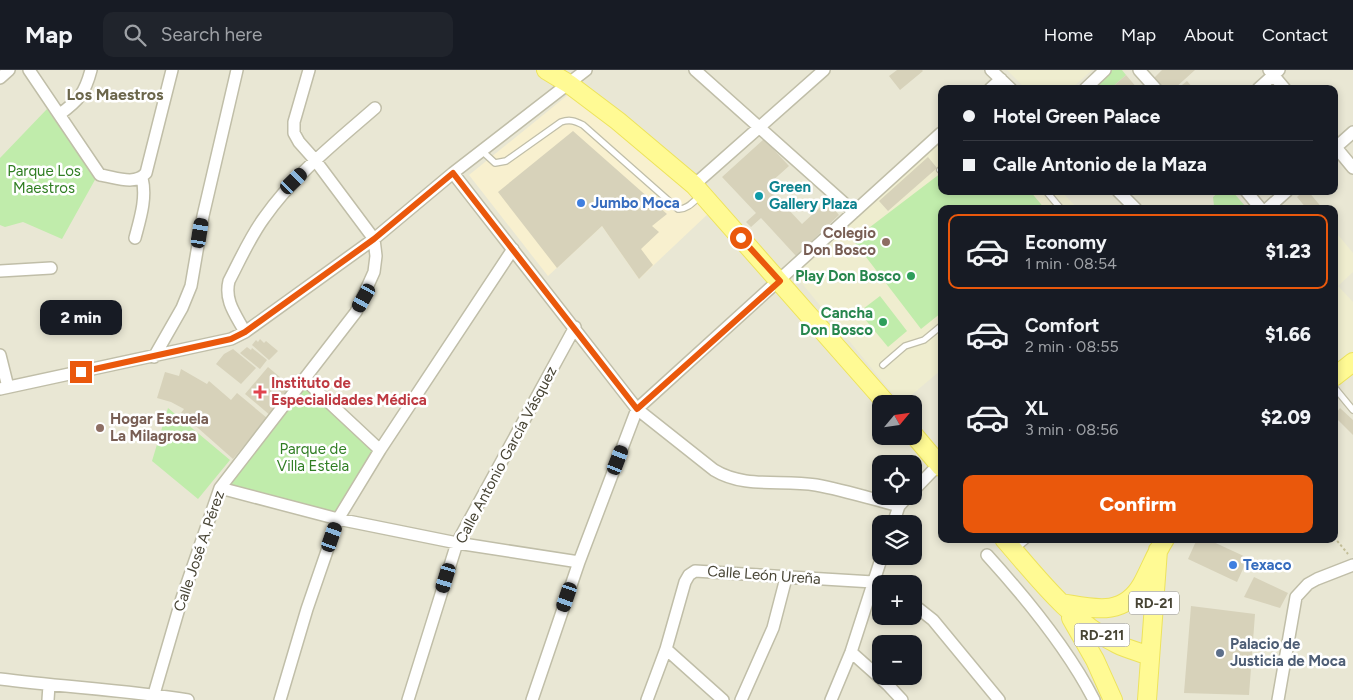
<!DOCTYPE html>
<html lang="en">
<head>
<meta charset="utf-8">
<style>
  body { margin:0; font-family:Figtree,sans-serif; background:#20242c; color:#f1f3f6; height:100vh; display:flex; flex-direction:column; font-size:19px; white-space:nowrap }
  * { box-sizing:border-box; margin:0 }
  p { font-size:16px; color:#9ea1a6 }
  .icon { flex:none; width:28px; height:28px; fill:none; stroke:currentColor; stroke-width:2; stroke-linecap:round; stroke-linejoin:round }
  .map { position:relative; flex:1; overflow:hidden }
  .side { position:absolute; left:938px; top:135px; width:400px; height:338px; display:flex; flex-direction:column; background:#171b24; border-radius:10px; box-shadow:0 2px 8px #0003 }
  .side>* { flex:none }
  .top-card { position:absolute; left:938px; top:15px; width:400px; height:110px; border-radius:10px; box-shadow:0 2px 8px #0003; display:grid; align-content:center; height:110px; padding:0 25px; background:#171b24 }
  .needle { width:32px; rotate:61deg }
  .tools { position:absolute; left:872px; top:325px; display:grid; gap:10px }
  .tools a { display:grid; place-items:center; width:50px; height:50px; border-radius:10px; background:#171b24; box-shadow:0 2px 8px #0003; font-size:25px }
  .end { position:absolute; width:22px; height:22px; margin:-11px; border:6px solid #ea580c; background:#fff; box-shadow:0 0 0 2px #fff }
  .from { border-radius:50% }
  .bubble { position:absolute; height:35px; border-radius:10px; background:#171b24; box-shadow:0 2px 8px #0003; font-size:16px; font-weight:800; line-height:35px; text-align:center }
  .car { position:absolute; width:15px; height:30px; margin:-15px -8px; border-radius:6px; box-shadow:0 0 4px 1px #0007; background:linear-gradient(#222 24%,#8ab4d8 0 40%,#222 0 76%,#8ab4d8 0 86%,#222 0) }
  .top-card b { display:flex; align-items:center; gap:18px; height:48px; font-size:19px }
  .top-card b+b { border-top:1px solid #363941 }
  .top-card i { width:12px; height:12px; background:#f1f3f6 }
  ul { padding:9px 0 0; list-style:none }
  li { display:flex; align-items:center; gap:15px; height:75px; margin:0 10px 8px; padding:0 15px; border:2px solid transparent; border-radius:10px }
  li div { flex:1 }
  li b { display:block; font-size:19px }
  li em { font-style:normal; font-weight:800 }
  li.current { border-color:#ea580c }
  li>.icon { width:45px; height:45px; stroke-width:1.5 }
  .button { display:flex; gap:10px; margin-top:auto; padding:10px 25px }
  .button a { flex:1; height:58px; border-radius:10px; background:#ea580c; color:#fff; font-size:20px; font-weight:800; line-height:58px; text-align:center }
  header { display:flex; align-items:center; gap:30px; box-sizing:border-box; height:70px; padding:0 25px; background:#171b24; border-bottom:1px solid #363941 }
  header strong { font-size:24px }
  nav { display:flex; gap:28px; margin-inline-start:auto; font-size:18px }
  .search { width:350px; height:45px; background:#20242c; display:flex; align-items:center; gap:12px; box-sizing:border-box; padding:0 18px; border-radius:10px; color:#9ea1a6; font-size:19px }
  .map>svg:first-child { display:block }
  .residential { fill:#e9e7d4; fill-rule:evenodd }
  .commercial { fill:#f8f0cf }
  .education { fill:#efedcf }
  .green { fill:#c0ecab }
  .building { fill:#d7d2ba }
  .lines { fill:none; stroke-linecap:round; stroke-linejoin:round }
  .service-casing { stroke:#c0bea8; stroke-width:8 }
  .minor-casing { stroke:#c0bea8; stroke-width:14 }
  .primary-casing { stroke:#ede35c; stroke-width:20 }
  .path { stroke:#c3be98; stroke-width:2; stroke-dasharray:2.5 2.5; stroke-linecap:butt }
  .service { stroke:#fff; stroke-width:5.5 }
  .minor { stroke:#fff; stroke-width:11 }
  .primary { stroke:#fffa94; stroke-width:18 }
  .route { stroke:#ea580c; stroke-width:6 }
  .culture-dot { fill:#0f9aa8; stroke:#fff; stroke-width:2 }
  .shop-dot { fill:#3f7fe0; stroke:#fff; stroke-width:2 }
  .education-dot { fill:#8d6e63; stroke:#fff; stroke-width:2 }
  .leisure-dot { fill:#2e9e5b; stroke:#fff; stroke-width:2 }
  .health-dot { fill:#e0444e; stroke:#fff; stroke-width:2 }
  .service-dot { fill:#5c6f8a; stroke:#fff; stroke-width:2 }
  .labels { text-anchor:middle; stroke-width:5; stroke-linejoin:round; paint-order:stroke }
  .shield { fill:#fff; stroke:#7f7d72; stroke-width:1 }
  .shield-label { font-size:14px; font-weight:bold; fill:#484535 }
  .park-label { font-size:15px; fill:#307e23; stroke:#fff }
  .culture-label { font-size:15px; font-weight:bold; fill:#0d838f; stroke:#fff; text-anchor:start }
  .shop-label { font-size:15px; font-weight:bold; fill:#366cbe; stroke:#fff; text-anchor:start }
  .education-label { font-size:15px; font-weight:bold; fill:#785e54; stroke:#fff; text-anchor:end }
  .leisure-label { font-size:15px; font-weight:bold; fill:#27864d; stroke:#fff; text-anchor:end }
  .health-label { font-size:15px; font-weight:bold; fill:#be3a42; stroke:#fff; text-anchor:start }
  .street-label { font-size:15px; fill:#484535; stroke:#fff }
  .service-label { font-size:15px; font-weight:bold; fill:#4e5e75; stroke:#fff; text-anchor:start }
  .neighbourhood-label { font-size:16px; font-weight:bold; fill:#6b664b; stroke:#fff }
</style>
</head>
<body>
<header>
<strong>Map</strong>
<div class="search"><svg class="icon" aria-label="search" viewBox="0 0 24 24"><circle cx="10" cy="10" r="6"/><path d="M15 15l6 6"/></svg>Search here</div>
<nav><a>Home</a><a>Map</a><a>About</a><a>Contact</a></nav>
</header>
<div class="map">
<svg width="1353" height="630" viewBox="0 0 1353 630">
  <rect width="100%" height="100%" fill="#f4f3e6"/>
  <path class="residential" d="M0 0H1353V630H0ZM941 19H1334V121H941ZM941 139H1334V469H941ZM881 334H914V366H881ZM881 394H914V426H881ZM881 454H914V486H881ZM881 514H914V546H881ZM881 574H914V606H881Z"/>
  <path class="commercial" d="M569 24 642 78 710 142 639 209 602 156 548 206 469 105Z"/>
  <path class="education" d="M1007 0H1092L1071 19H1026Z
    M941 70V121H1061L1078 139H941V300L901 334 795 205Z
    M1334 160 1353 183V202L1338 216 1353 232V287L1334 304Z"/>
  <path class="green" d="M1112 0H1122L1126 5 1110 19H1091Z
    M47 39 96 108 62 169 23 152 5 157 0 155V88Z
    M941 103V121H1030L1045 139H941V243L921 259 853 170Z
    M1220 121H1232L1246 137 1214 136 1213 127Z
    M880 226 907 261 888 277 859 242Z
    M304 314 380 380 337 446 228 415Z
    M168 338 230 390 198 429 152 391Z"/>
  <path class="building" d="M897 0H922L923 1 900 20 889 6Z
    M1162 0H1195L1174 19H1163L1154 8Z
    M1126 5 1138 19H1110Z
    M1187 11 1194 19H1177Z
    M573 61 667 144 652 156 659 162 641 179 653 195 639 209 602 156 557 198 498 122Z
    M764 69 789 96 770 113 775 119 772 122 802 154 827 131 839 145 796 186 761 148 751 157 746 152 756 143 722 107Z
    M928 87 937 98 888 141 879 131Z
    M1303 121H1308L1323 139H1307L1297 127Z
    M260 269 264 273 266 271 278 281 269 290 252 275 256 270 258 272Z
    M247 277 251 280 252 278 267 290 260 299 240 283Z
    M233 279 256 298 241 314 216 294 224 284Z
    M268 297 294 319 271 346 245 324Z
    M181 299 207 314 209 311 231 330 237 323 267 348 233 389 181 343 184 339 171 332 157 328 165 302 179 306Z
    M1340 338 1353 350V365L1334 346Z
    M1197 469H1207L1248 488 1237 512 1188 489Z
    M1254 507 1288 523 1280 538 1244 527Z
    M1191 536 1255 544 1249 625 1184 623Z"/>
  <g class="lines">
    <g class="service-casing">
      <path id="service" d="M482 81 495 93 506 91 561 52C570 49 575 51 583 55L678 139C687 140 694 131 701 125
        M940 100 941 99
        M1046 121 1061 139
        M883 295 905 276 924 270 941 256
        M1334 317 1353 340
        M1016 479 1028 469"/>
    </g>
    <g class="minor-casing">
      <path id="minor" d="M29 0 100 105C115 107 135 116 146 103L172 0
        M695 0 854 142
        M991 0 1011 19
        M1139 0 1156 19
        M1269 0 1285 19
        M0 8 9 0
        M990 19 1001 9
        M1085 19 1105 0
        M1258 19 1279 0
        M60 44C79 30 85 23 91 0
        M1334 75 1353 98
        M1334 79 1353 62
        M453 103 637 339 714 400C745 419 782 409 816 415 844 420 872 429 899 436
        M694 115 824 0
        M1118 121 1136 139
        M1246 121 1261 139
        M1267 139 1287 121
        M135 168C140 149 147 128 142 108
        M0 201 51 198
        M245 262C236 245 224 231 229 211 240 190 250 167 264 148 294 105 336 72 375 38
        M0 285 8 317
        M154 287 182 238 191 216 203 146 237 0
        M304 309 380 380
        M0 319 231 269 245 262 374 169 453 103 586 0
        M220 418 338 449 457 473 579 492
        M914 420 941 392
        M893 454 899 436 908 426
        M987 485C1026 528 1068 579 1094 630
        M914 535 933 550 999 630
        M666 579 723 630
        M851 582 888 615 902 630
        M0 609C62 617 126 620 188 630
        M48 630 49 615
        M154 630V624L182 528 220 418 356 242 374 202 376 186 374 169 315 90 299 72 294 63V52L309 0
        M280 630 307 539 338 449 380 380 513 179
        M408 630 457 473 575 257
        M532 630 579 492 637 339 941 63
        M647 630 666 579 685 512 689 505 695 501 873 512 881 515
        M741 630 773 558 786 508
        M831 630 851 582 882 486
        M1278 630 1296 527 1308 514 1317 509 1353 495"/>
    </g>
    <g class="primary-casing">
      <path id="primary" d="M546 0 569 14 618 51 694 115 887 334
        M1334 307 1353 292
        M914 365 941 397
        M1004 469C1038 508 1070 551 1117 574 1127 579 1139 582 1150 586
        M1061 533C1092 538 1123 548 1142 514 1150 499 1156 483 1165 469
        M1071 548 1095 590 1113 630
        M1147 630 1158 480"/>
    </g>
    <path class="path" d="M1334 467 1348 484"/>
    <use href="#service" class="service"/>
    <use href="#minor" class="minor"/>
    <use href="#primary" class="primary"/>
  </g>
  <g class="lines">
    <path class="route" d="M81 302 231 269 245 262 374 169 453 103 637 339 780 211 741 168"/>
  </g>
  <circle class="culture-dot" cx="759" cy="126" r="5"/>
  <g class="shop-dot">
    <circle cx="581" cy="133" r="5"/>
    <circle cx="1233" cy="495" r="5"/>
  </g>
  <g class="education-dot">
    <circle cx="886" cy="172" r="5"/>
    <circle cx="100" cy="358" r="5"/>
  </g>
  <g class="leisure-dot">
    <circle cx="911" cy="206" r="5"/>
    <circle cx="883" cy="252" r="5"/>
  </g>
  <path class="health-dot" d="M257.5 314.5h5v5h5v5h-5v5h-5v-5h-5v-5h5z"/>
  <circle class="service-dot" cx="1220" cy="583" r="5"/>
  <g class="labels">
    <g class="shield">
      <rect x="1129" y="521.5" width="50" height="23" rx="4"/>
      <rect x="1074.5" y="553.5" width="55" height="23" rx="4"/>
    </g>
    <g class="shield-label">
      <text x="1154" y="538">RD-21</text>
      <text x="1102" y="570">RD-211</text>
    </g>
    <g class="park-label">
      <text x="44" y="106">Parque Los<tspan x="44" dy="17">Maestros</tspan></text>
      <text x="313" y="384">Parque de<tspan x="313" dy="17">Villa Estela</tspan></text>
    </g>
    <g class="culture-label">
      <text x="769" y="122">Green<tspan x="769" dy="17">Gallery Plaza</tspan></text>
    </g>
    <g class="shop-label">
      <text x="591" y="138">Jumbo Moca</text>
      <text x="1243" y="500">Texaco</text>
    </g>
    <g class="education-label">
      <text x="876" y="168">Colegio<tspan x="876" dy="17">Don Bosco</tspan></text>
      <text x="110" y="354" text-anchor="start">Hogar Escuela<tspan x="110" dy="17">La Milagrosa</tspan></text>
    </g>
    <g class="leisure-label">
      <text x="901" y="211">Play Don Bosco</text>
      <text x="873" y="248">Cancha<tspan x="873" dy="17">Don Bosco</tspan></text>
    </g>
    <g class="health-label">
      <text x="271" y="318">Instituto de<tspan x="271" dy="17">Especialidades Médica</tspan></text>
    </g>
    <g class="street-label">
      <text transform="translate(506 385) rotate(-62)" y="5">Calle Antonio García Vásquez</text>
      <text transform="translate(199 481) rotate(-71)" y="5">Calle José A. Pérez</text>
      <text transform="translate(764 505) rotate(4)" y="5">Calle León Ureña</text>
    </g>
    <g class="service-label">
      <text x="1230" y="579">Palacio de<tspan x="1230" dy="17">Justicia de Moca</tspan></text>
    </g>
    <g class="neighbourhood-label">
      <text x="115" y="30">Los Maestros</text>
    </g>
  </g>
</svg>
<div class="tools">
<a><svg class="needle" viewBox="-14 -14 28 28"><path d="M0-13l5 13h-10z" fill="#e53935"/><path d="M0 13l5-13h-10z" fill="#9ea1a6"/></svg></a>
<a><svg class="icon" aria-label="locate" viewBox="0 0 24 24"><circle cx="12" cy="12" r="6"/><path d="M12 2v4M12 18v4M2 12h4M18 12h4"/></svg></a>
<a><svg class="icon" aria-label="layers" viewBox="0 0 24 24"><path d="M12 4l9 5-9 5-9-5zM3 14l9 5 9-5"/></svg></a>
<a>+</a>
<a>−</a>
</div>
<i class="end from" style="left:741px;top:168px"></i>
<i class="end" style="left:81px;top:302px"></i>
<div class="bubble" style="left:40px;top:230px;width:82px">2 min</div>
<i class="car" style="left:294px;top:111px;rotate:46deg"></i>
<i class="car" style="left:200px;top:163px;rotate:9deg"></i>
<i class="car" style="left:364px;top:228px;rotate:209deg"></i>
<i class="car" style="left:618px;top:390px;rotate:21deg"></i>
<i class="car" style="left:332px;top:467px;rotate:19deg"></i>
<i class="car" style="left:446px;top:508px;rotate:197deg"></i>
<i class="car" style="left:567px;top:527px;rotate:199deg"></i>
<div class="top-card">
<b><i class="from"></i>Hotel Green Palace</b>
<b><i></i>Calle Antonio de la Maza</b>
</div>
<section class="side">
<ul>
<li class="current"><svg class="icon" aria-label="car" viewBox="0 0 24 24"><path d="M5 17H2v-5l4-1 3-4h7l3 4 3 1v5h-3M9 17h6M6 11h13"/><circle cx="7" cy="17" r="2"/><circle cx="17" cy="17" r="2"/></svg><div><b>Economy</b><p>1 min · 08:54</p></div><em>$1.23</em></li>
<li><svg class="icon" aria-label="car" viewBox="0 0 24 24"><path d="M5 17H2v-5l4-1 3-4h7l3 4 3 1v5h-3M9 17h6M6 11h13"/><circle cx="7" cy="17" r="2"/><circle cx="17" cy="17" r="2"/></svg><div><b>Comfort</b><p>2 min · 08:55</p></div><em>$1.66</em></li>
<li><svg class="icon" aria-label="car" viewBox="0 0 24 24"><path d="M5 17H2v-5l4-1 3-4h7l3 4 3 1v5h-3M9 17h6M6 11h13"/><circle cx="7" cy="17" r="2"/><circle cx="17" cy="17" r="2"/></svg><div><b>XL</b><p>3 min · 08:56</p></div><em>$2.09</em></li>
</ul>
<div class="button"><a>Confirm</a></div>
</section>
</div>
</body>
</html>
